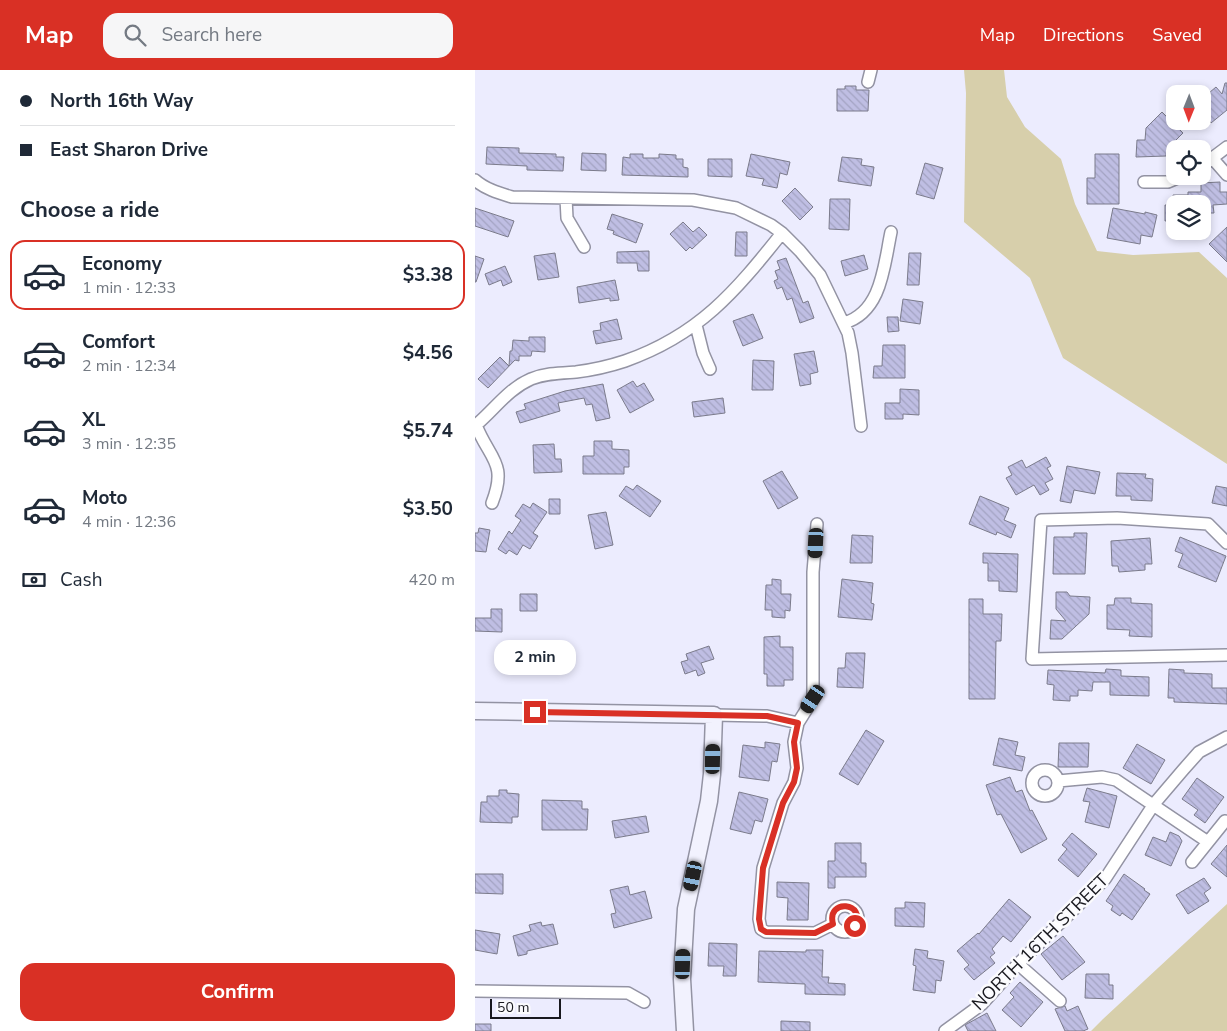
<!DOCTYPE html>
<html lang="en">
<head>
<meta charset="utf-8">
<style>
  body { margin:0; font-family:"Nunito Sans",sans-serif; background:#f6f6f7; color:#1f2937; height:100vh; display:flex; flex-direction:column; font-size:19px; white-space:nowrap }
  * { box-sizing:border-box; margin:0 }
  p { font-size:16px; color:#747a83 }
  .icon { flex:none; width:28px; height:28px; fill:none; stroke:currentColor; stroke-width:2; stroke-linecap:round; stroke-linejoin:round }
  .map { position:relative; flex:1; overflow:hidden }
  .panel { display:flex; flex-direction:column; background:#fff; width:475px }
  .panel>* { flex:none }
  .banner { display:grid; align-content:center; height:110px; padding:0 20px; background:#fff }
  .needle { width:32px; rotate:181deg }
  .controls { position:absolute; left:691px; top:15px; display:grid; gap:10px }
  .controls a { display:grid; place-items:center; width:45px; height:45px; border-radius:10px; background:#fff; box-shadow:0 2px 8px #0003; font-size:25px }
  .scale { position:absolute; left:15px; bottom:12px; width:71px; box-sizing:border-box; padding-left:5px; border:2px solid #18181e; border-top:0; font-size:14px; line-height:18px; white-space:nowrap; color:#18181e; -webkit-text-stroke:4px #fbfbfe; paint-order:stroke }
  .end { position:absolute; width:22px; height:22px; margin:-11px; border:6px solid #d93025; background:#fff; box-shadow:0 0 0 2px #fff }
  .from { border-radius:50% }
  .bubble { position:absolute; height:35px; border-radius:15px; background:#fff; box-shadow:0 2px 8px #0003; font-size:16px; font-weight:700; line-height:35px; text-align:center }
  .car { position:absolute; width:15px; height:30px; margin:-15px -8px; border-radius:6px; box-shadow:0 0 4px 1px #0007; background:linear-gradient(#222 24%,#8ab4d8 0 40%,#222 0 76%,#8ab4d8 0 86%,#222 0) }
  .banner b { display:flex; align-items:center; gap:18px; height:48px; font-size:19px }
  .banner b+b { border-top:1px solid #e0e1e3 }
  .banner i { width:12px; height:12px; background:#1f2937 }
  ul { padding:0; list-style:none }
  li { display:flex; align-items:center; gap:15px; height:70px; margin:0 10px 8px; padding:0 10px; border:2px solid transparent; border-radius:15px }
  li div { flex:1 }
  li b { display:block; font-size:19px }
  li em { font-style:normal; font-weight:700 }
  li.active { border-color:#d93025 }
  li>.icon { width:45px; height:45px; stroke-width:1.5 }
  h2 { padding:0 20px; font-size:22px; line-height:60px }
  .pay { display:flex; align-items:center; gap:12px; height:55px; padding:0 20px; font-size:19px }
  .pay p { margin-inline-start:auto }
  .primary-button { display:flex; gap:10px; margin-top:auto; padding:10px 20px }
  .primary-button a { flex:1; height:58px; border-radius:15px; background:#d93025; color:#fff; font-size:20px; font-weight:700; line-height:58px; text-align:center }
  header { display:flex; align-items:center; gap:30px; box-sizing:border-box; height:70px; padding:0 25px; background:#d93025; color:#fff }
  header strong { font-size:24px }
  nav { display:flex; gap:28px; margin-inline-start:auto; font-size:18px }
  .search { width:350px; height:45px; background:#f6f6f7; display:flex; align-items:center; gap:12px; box-sizing:border-box; padding:0 18px; border-radius:15px; color:#747a83; font-size:19px }
  main { display:flex; flex:1; min-height:0 }
  .map>svg:first-child { display:block }
  .green { fill:#d7cfab }
  .building { fill:url(#building-back-hatch); stroke:#7b7b8b }
  .lines { fill:none; stroke-linecap:round; stroke-linejoin:round }
  .street-casing { stroke:#9393a3; stroke-width:14 }
  .secondary-casing { stroke:#9393a3; stroke-width:19 }
  .street { stroke:#fff; stroke-width:11 }
  .secondary { stroke:#f2f2fe; stroke-width:16 }
  .route { stroke:#d93025; stroke-width:6 }
  .labels { text-anchor:middle; stroke-width:5; stroke-linejoin:round; paint-order:stroke }
  .street-label { font-size:18px; fill:#18181e; stroke:#fbfbfe }
</style>
</head>
<body>
<header>
<strong>Map</strong>
<div class="search"><svg class="icon" aria-label="search" viewBox="0 0 24 24"><circle cx="10" cy="10" r="6"/><path d="M15 15l6 6"/></svg>Search here</div>
<nav><a>Map</a><a>Directions</a><a>Saved</a></nav>
</header>
<main>
<section class="panel">
<div class="banner">
<b><i class="from"></i>North 16th Way</b>
<b><i></i>East Sharon Drive</b>
</div>
<h2>Choose a ride</h2>
<ul>
<li class="active"><svg class="icon" aria-label="car" viewBox="0 0 24 24"><path d="M5 17H2v-5l4-1 3-4h7l3 4 3 1v5h-3M9 17h6M6 11h13"/><circle cx="7" cy="17" r="2"/><circle cx="17" cy="17" r="2"/></svg><div><b>Economy</b><p>1 min · 12:33</p></div><em>$3.38</em></li>
<li><svg class="icon" aria-label="car" viewBox="0 0 24 24"><path d="M5 17H2v-5l4-1 3-4h7l3 4 3 1v5h-3M9 17h6M6 11h13"/><circle cx="7" cy="17" r="2"/><circle cx="17" cy="17" r="2"/></svg><div><b>Comfort</b><p>2 min · 12:34</p></div><em>$4.56</em></li>
<li><svg class="icon" aria-label="car" viewBox="0 0 24 24"><path d="M5 17H2v-5l4-1 3-4h7l3 4 3 1v5h-3M9 17h6M6 11h13"/><circle cx="7" cy="17" r="2"/><circle cx="17" cy="17" r="2"/></svg><div><b>XL</b><p>3 min · 12:35</p></div><em>$5.74</em></li>
<li><svg class="icon" aria-label="car" viewBox="0 0 24 24"><path d="M5 17H2v-5l4-1 3-4h7l3 4 3 1v5h-3M9 17h6M6 11h13"/><circle cx="7" cy="17" r="2"/><circle cx="17" cy="17" r="2"/></svg><div><b>Moto</b><p>4 min · 12:36</p></div><em>$3.50</em></li>
</ul>
<div class="pay"><svg class="icon" aria-label="cash" viewBox="0 0 24 24"><path d="M3 7h18v10H3z"/><circle cx="12" cy="12" r="2"/></svg>Cash<p>420 m</p></div>
<div class="primary-button"><a>Confirm</a></div>
</section>
<div class="map">
<svg width="752" height="961" viewBox="0 0 752 961">
  <defs>
    <pattern id="building-back-hatch" width="6" height="6" patternUnits="userSpaceOnUse" patternTransform="scale(1.25)"><rect width="6" height="6" fill="#bfbee3"/><path d="M-1 5l2 2M0 0l6 6M5-1l2 2" fill="none" stroke="#a3a3c2"/></pattern>
  </defs>
  <rect width="100%" height="100%" fill="#ececfe"/>
  <path class="green" d="M489 0H529L532 27 550 57 586 89 600 134 622 181 658 185 724 182 752 208V394L588 288 555 208 489 152 491 23Z
    M752 834V961H616L628 949Z"/>
  <path class="building" d="M750 13H752V40L736 53 733 49 728 53V28L741 17 747 24Z
    M370 16H381V20H394L393 41H362V19H370Z
    M687 42 708 63 692 79 691 86 661 87 662 70H670L671 58Z
    M12 77 44 78V83L81 84V87H89L88 101 52 100V96L11 94Z
    M107 83 131 84V101L106 100Z
    M155 84H168V88H184V84L201 85V89H208V97L213 98V107L147 105 148 87 155 88Z
    M276 84 315 92 312 105 305 103 302 118 287 115 289 109 271 106Z
    M620 84H644V134H612V108H620Z
    M367 87 387 89 386 95 399 97 396 116 363 111Z
    M233 89H257V107L233 106Z
    M450 93 468 98 459 129 441 124Z
    M745 112V122H752V134L738 135 739 143H728V134H698V125H713V122H726V113Z
    M320 118 338 137 325 150 307 131Z
    M355 129H375L374 160 354 159Z
    M690 135H700V150L690 151Z
    M0 138 39 151 33 167 0 156Z
    M638 138 670 144V142L682 145 677 167 666 165 665 174 632 168Z
    M137 144 168 154 161 173 138 164 139 161 132 159Z
    M208 152 218 162 224 157 232 165 217 179 215 177 211 181 195 164Z
    M752 157V192L734 174Z
    M261 162H272V186H260Z
    M174 181V201H163L162 193H142V182Z
    M80 183 84 207 63 210 59 186Z
    M434 183H446L444 215H432Z
    M389 185 393 199 370 206 366 191Z
    M0 186 9 189 1 212H0Z
    M311 188 328 233 333 231 339 248 325 253 317 228 312 230 307 217 302 219 299 211 303 209 300 201 305 199 302 191Z
    M30 196 37 212 28 216 26 210 14 215 10 204Z
    M140 210 144 230 135 231V228L104 233 102 217Z
    M428 229 448 232 445 254 425 251Z
    M278 244 288 268 268 276 258 251Z
    M412 247H423L424 261 413 262Z
    M142 249 147 269 121 274 118 261 126 260 125 253Z
    M54 267H70V282L57 281 56 286H44V291L40 290 13 318 3 309 25 287 34 296 35 281H37L38 270 54 271Z
    M408 275H430V308H398L399 296H407Z
    M339 281 343 302 335 304 336 314 325 316 319 284Z
    M278 290 299 291 298 320H277Z
    M158 311 162 317 169 313 179 330 155 343 142 320Z
    M128 314 135 348 121 351 117 334 111 335 109 328 83 333 85 341 45 353 41 342 51 339 49 334 90 321Z
    M425 319 444 320V345L428 344V349H410V333H425Z
    M248 328 250 343 219 347 217 332Z
    M119 371H137V379L154 380V397H149V404H108V386H119Z
    M79 374 80 389H86L87 402 59 403 58 375Z
    M571 387 576 396 572 398 578 409 570 413 574 420 565 425 559 415 541 425 531 408 537 405 533 397 547 390 551 398Z
    M592 396 625 402 620 424 599 420 596 433 585 431Z
    M307 401 323 428 303 439 288 411Z
    M642 403 671 404 670 408 678 409 677 431 656 430V426H641Z
    M162 415 186 431 175 447 144 426 151 416 158 420Z
    M741 416 752 418V436L737 433Z
    M505 426 534 438 529 450 541 455 536 468 522 462 521 465 494 454Z
    M74 429H85V444H74Z
    M58 433 72 442 58 463 63 466 55 479 48 475 42 485 34 480 31 484 23 479 34 461 37 464 46 450 40 446 48 434 55 438Z
    M131 442 138 475 120 479 113 445Z
    M4 458 15 460 11 482 0 481V463H3Z
    M599 463H612L610 504H578L579 467H599Z
    M377 465 398 466 397 493H375Z
    M705 467 751 486 741 512 703 497 708 484 700 481Z
    M675 468 677 494H670V500L644 502 643 496H637L636 471Z
    M508 483 543 484 542 522 524 521V511H513V493H508Z
    M297 509 306 510V524H316L315 541 310 540V548L297 547V540H290L291 515H297Z
    M367 509 398 513 396 533 399 534 397 550 363 547Z
    M581 522H592L595 526 615 527 614 544 587 569H575L576 550 591 551 581 539Z
    M45 524H62V541H45Z
    M640 528H656V533L677 534V567L654 566 655 560 632 559V535H639Z
    M494 529H508V544H527L526 571H521L520 629H494Z
    M16 539H27V562L0 561V548H16Z
    M305 566V577H318V610H309V616H292V604H289V567Z
    M45 572H78V587H45Z
    M234 576 239 589 226 593 230 603 223 606 221 600 210 604 206 592 213 590 211 584Z
    M371 583H390L388 618 362 617 363 598H370Z
    M631 599 646 600V606L674 607V626L635 625V612H618L617 621 603 620V626H595V631L578 630 579 615 572 614 573 600 630 603Z
    M694 599 709 600V603L737 604V618H752V634L699 632V628H693Z
    M391 660 409 671 383 715 364 704Z
    M524 668 543 672 540 685 550 687 547 701 518 695Z
    M290 672 305 674 302 692 297 691 294 711 264 707 268 675 290 678Z
    M584 673H614L613 697H583Z
    M662 674 690 690 676 714 648 698Z
    M535 707 541 722 547 720 555 741 557 740 572 769 546 783 526 744 522 745 511 715Z
    M722 708 749 727 730 753 719 745 723 740 707 729Z
    M612 718 642 726 634 758 610 752 615 732 608 731Z
    M24 720H32V723L44 724 43 747H37V753L5 752 6 732H12V726H24Z
    M264 722 293 729 287 752 280 750 276 764 255 759Z
    M67 730 107 731V739H113L112 760H67Z
    M171 746 174 762 140 768 137 751Z
    M695 762 704 766 707 771 696 796 670 785 678 767 691 772Z
    M597 763 622 784 603 807 583 790 592 779 587 775Z
    M360 773H386V793H391V807H360V818H353V791H360Z
    M752 775V807L736 794Z
    M0 804H28V824L0 823Z
    M649 804 670 819 669 820 675 824 657 850 647 843 645 846 636 840 638 836 631 831Z
    M729 808 736 818 729 823 734 831 713 844 701 825Z
    M302 812 334 813 333 850H312L313 828 302 827Z
    M153 816 155 825 170 821 177 848 139 858 136 844 141 843 135 820Z
    M534 829 556 847 536 872 528 866 517 879 520 883 515 887 520 893 499 910 489 899 494 895 482 881 503 863 504 864Z
    M430 832 450 833 449 857 420 856V838H430Z
    M66 852 67 856 78 854 83 874 52 881V884L43 886 38 866 56 861 54 855Z
    M0 860 25 864 22 884 0 880Z
    M588 866 610 892 587 910 566 884Z
    M234 873 262 874 261 906H248L249 896H233Z
    M440 879 453 881 452 888 469 891 466 911 461 910 460 923 438 920 441 896 438 895Z
    M331 880H348L347 907H354L353 913 370 914V925L330 924V914L283 912 284 881 331 882Z
    M611 904H634V915H638V929L610 928Z
    M545 912 568 932 546 957 527 940 539 927 535 923Z
    M590 936 592 941 603 936 613 959 608 961H590L580 939Z
    M512 943 521 961H493L490 955Z
    M306 951 335 952V961H306Z
    M0 954H16V961H0Z"/>
  <g class="lines">
    <g class="street-casing">
      <path id="street" d="M393 12 396 0
        M738 89 752 105
        M728 95 752 77
        M0 110C10 119 24 123 37 127L218 130 261 138 296 155 307 163 325 181 345 205 373 263 377 283 386 356
        M669 112H693L707 106
        M91 128 92 148 109 177
        M369 253C407 242 409 195 416 162
        M221 255 228 283 235 299
        M1 355C20 339 33 319 56 309 71 303 86 303 101 302 117 300 135 296 150 291 224 265 260 222 307 163
        M1 355C14 389 33 392 17 433
        M342 454 338 502V629L323 653 319 672 322 698 319 712 308 733 288 798 284 849 286 859 291 862 340 863 358 854
        M752 473 733 454 642 448 566 450 557 589 752 585
        M239 645 292 646 323 653
        M557 713a13 13 0 1 1 26 0a13 13 0 1 1-26 0Z
        M583 711 627 707 641 710 733 772
        M717 792 750 751
        M357 849a13 13 0 1 1 26 0a13 13 0 1 1-26 0Z
        M543 894 585 931
        M0 921 153 923 169 932
        M470 961 507 934 543 894 630 809 679 734 708 700 724 682 752 667"/>
    </g>
    <g class="secondary-casing">
      <path id="secondary" d="M0 641 239 645 237 704 234 731 211 839 207 909 210 961"/>
    </g>
    <use href="#street" class="street"/>
    <use href="#secondary" class="secondary"/>
  </g>
  <g class="lines">
    <path class="route" d="M60 642 292 646 323 653 319 672 322 698 319 712 308 733 288 798 284 849 286 859 291 862 340 863 358 854C351 828 392 832 380 856"/>
  </g>
  <g class="labels">
    <g class="street-label">
      <text transform="translate(565 872) rotate(-45)" y="6">NORTH 16TH STREET</text>
    </g>
  </g>
</svg>
<div class="controls">
<a><svg class="needle" viewBox="-14 -14 28 28"><path d="M0-13l5 13h-10z" fill="#e53935"/><path d="M0 13l5-13h-10z" fill="#747a83"/></svg></a>
<a><svg class="icon" aria-label="locate" viewBox="0 0 24 24"><circle cx="12" cy="12" r="6"/><path d="M12 2v4M12 18v4M2 12h4M18 12h4"/></svg></a>
<a><svg class="icon" aria-label="layers" viewBox="0 0 24 24"><path d="M12 4l9 5-9 5-9-5zM3 14l9 5 9-5"/></svg></a>
</div>
<div class="scale">50 m</div>
<i class="end from" style="left:380px;top:856px"></i>
<i class="end" style="left:60px;top:642px"></i>
<div class="bubble" style="left:19px;top:570px;width:82px">2 min</div>
<i class="car" style="left:341px;top:473px;rotate:183deg"></i>
<i class="car" style="left:338px;top:629px;rotate:214deg"></i>
<i class="car" style="left:238px;top:689px;rotate:1deg"></i>
<i class="car" style="left:218px;top:806px;rotate:192deg"></i>
<i class="car" style="left:208px;top:894px;rotate:2deg"></i>
</div>
</main>
</body>
</html>
